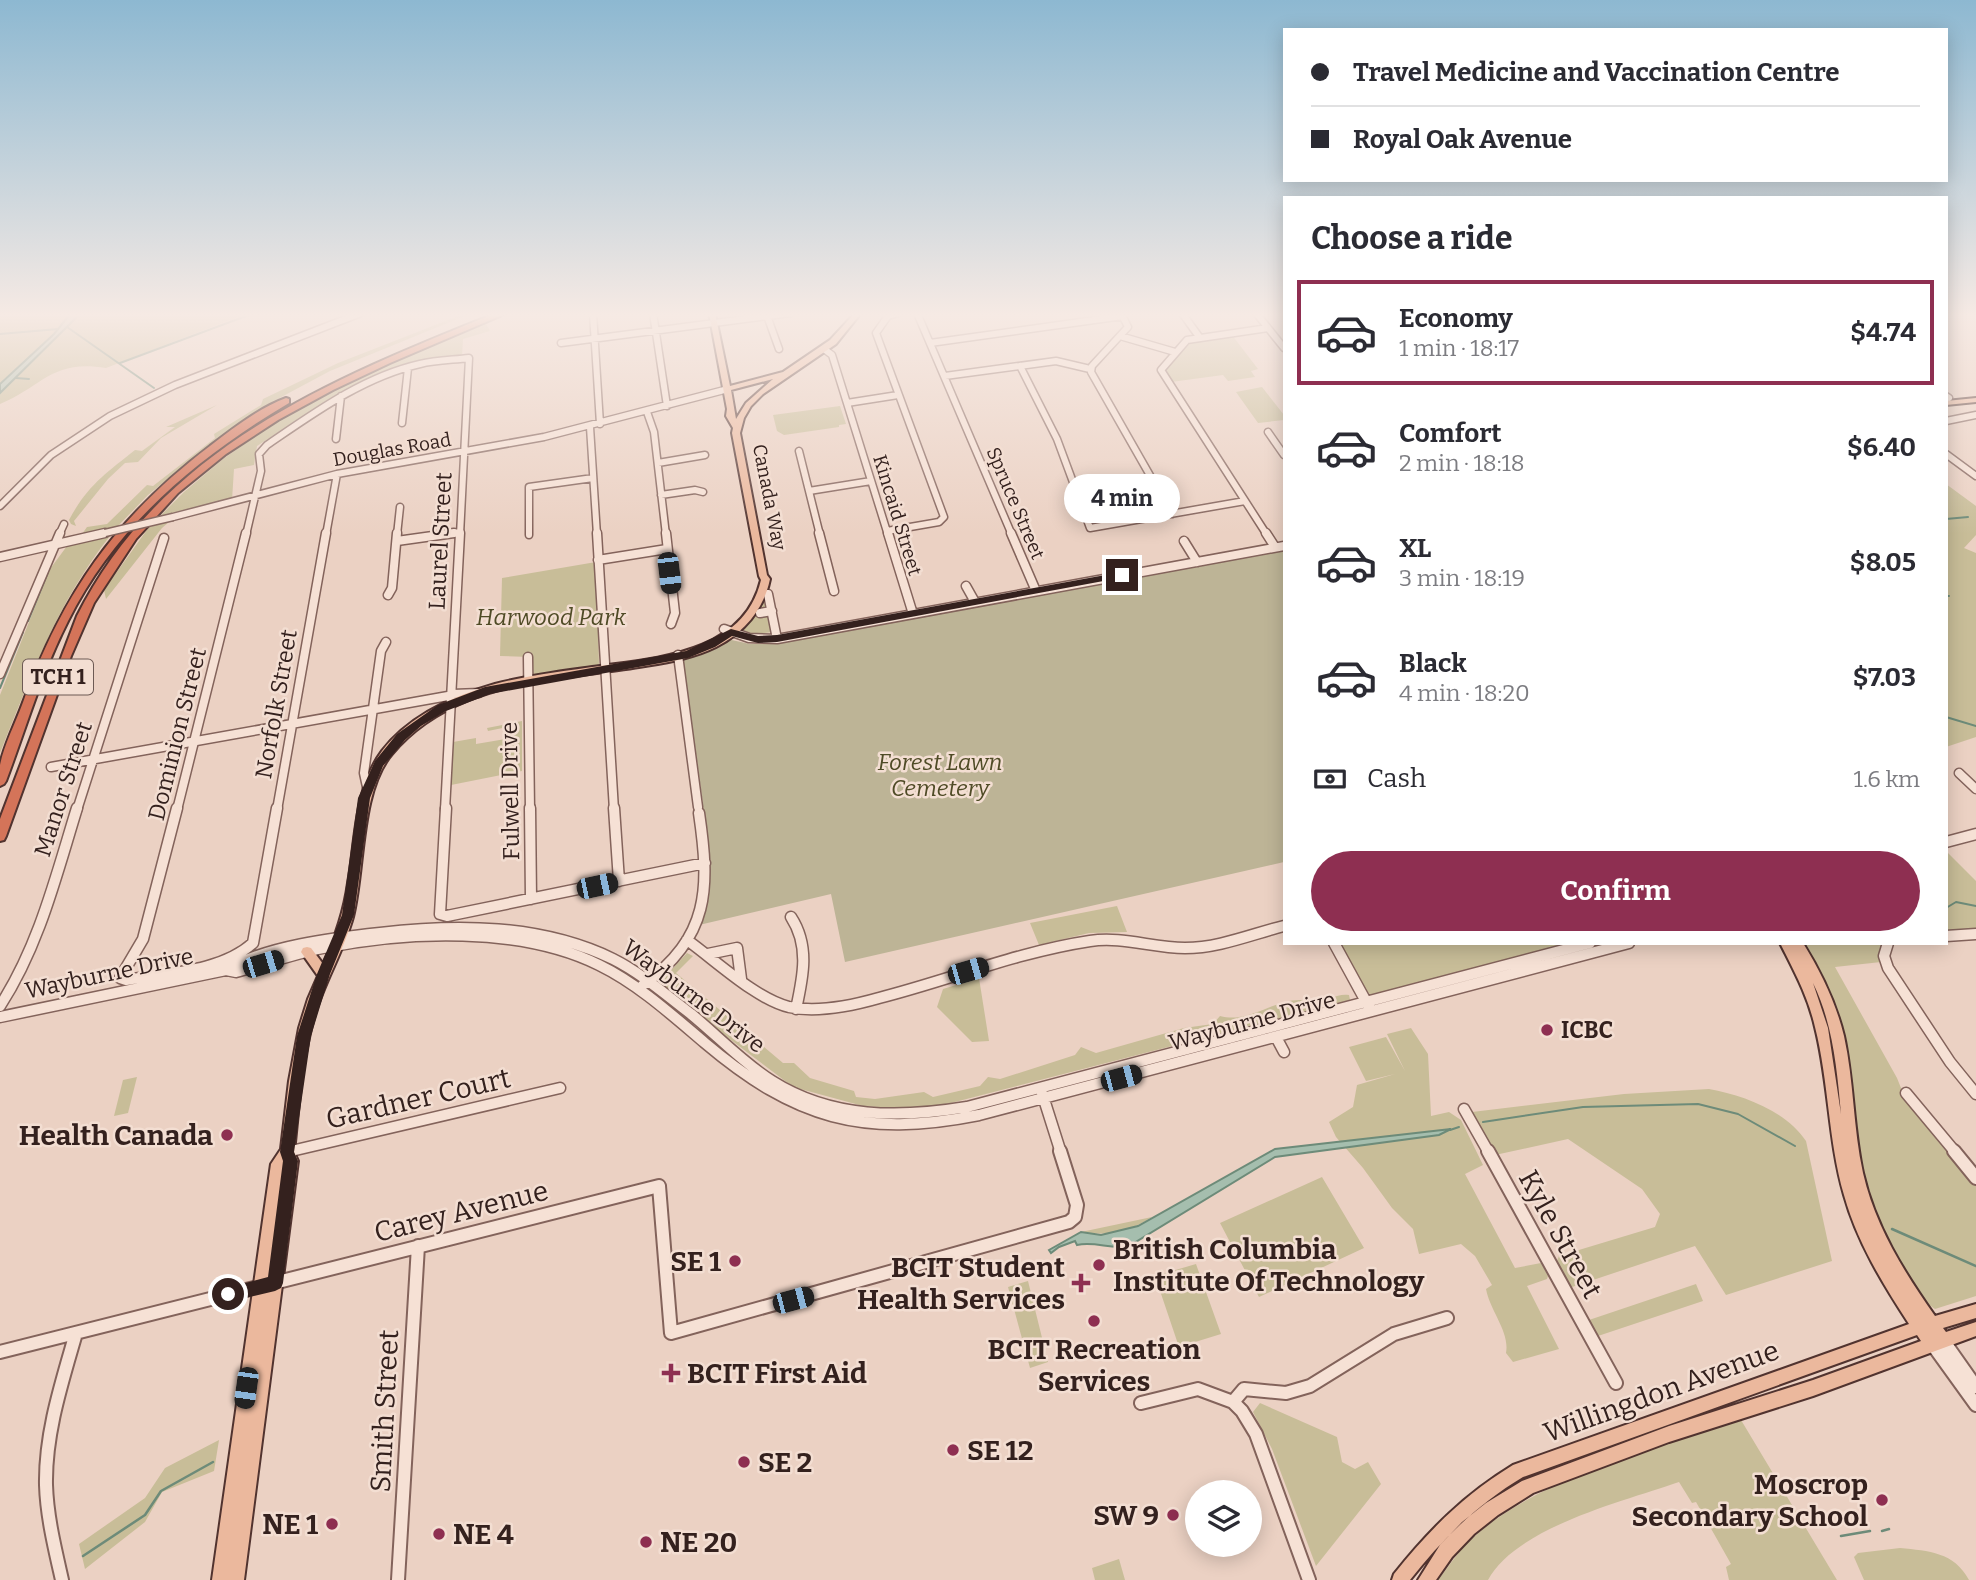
<!DOCTYPE html>
<html lang="en">
<head>
<meta charset="utf-8">
<style>
  body { margin:0; font-family:Bitter,serif; background:#f2f2f3; color:#2b2b33; height:100vh; display:flex; flex-direction:column; font-size:26px; white-space:nowrap }
  * { box-sizing:border-box; margin:0 }
  p { font-size:23px; color:#7c7c81 }
  .icon { flex:none; width:38px; height:38px; fill:none; stroke:currentColor; stroke-width:2; stroke-linecap:round; stroke-linejoin:round }
  .map { position:relative; flex:1; overflow:hidden }
  .details { position:absolute; left:1283px; top:196px; width:665px; height:749px; display:flex; flex-direction:column; background:#fff; border-radius:0px; box-shadow:0 4px 18px #0003 }
  .details>* { flex:none }
  .banner { position:absolute; left:1283px; top:28px; width:665px; height:154px; border-radius:0px; box-shadow:0 4px 18px #0003; display:grid; align-content:center; height:154px; padding:0 28px; background:#fff }
  .buttons { position:absolute; left:1185px; top:1480px; display:grid; gap:14px }
  .buttons a { display:grid; place-items:center; width:77px; height:77px; border-radius:50%; background:#fff; box-shadow:0 4px 18px #0003; font-size:35px }
  .end { position:absolute; width:32px; height:32px; margin:-16px; border:9px solid #34211e; background:#fff; box-shadow:0 0 0 4px #fff }
  .from { border-radius:50% }
  .bubble { position:absolute; height:49px; border-radius:24px; background:#fff; box-shadow:0 4px 18px #0003; font-size:23px; font-weight:700; line-height:49px; text-align:center }
  .car { position:absolute; width:21px; height:42px; margin:-21px -10px; border-radius:9px; box-shadow:0 0 5px 2px #0007; background:linear-gradient(#222 24%,#8ab4d8 0 40%,#222 0 76%,#8ab4d8 0 86%,#222 0) }
  .banner b { display:flex; align-items:center; gap:24px; height:66px; font-size:26px }
  .banner b+b { border-top:2px solid #e1e1e2 }
  .banner i { width:18px; height:18px; background:#2b2b33 }
  ul { padding:0; list-style:none }
  li { display:flex; align-items:center; gap:21px; height:105px; margin:0 14px 10px; padding:0 14px; border:4px solid transparent; border-radius:0px }
  li div { flex:1 }
  li b { display:block; font-size:26px }
  li em { font-style:normal; font-weight:700 }
  li.selected { border-color:#8e2f51 }
  li>.icon { width:63px; height:63px; stroke-width:1.5 }
  h2 { padding:0 28px; font-size:32px; line-height:84px }
  .pay { display:flex; align-items:center; gap:18px; height:77px; padding:0 28px; font-size:26px }
  .pay p { margin-inline-start:auto }
  .button { display:flex; gap:14px; margin-top:auto; padding:14px 28px }
  .button a { flex:1; height:80px; border-radius:42px; background:#8e2f51; color:#fff; font-size:28px; font-weight:700; line-height:80px; text-align:center }
  .map>svg:first-child { display:block }
  .green { fill:#c8bd98 }
  .cemetery { fill:#bdb496 }
  .water { fill:#a5beae; stroke:#6d8b79; stroke-width:2 }
  .lines { fill:none; stroke-linecap:round; stroke-linejoin:round }
  .stream-far1 { stroke:#6d8b79; stroke-width:2 }
  .stream { stroke:#6d8b79; stroke-width:2.5 }
  .minor-far3-casing { stroke:#83635b; stroke-width:9 }
  .minor-far2-casing { stroke:#83635b; stroke-width:11 }
  .minor-far1-casing { stroke:#83635b; stroke-width:13 }
  .minor-casing { stroke:#83635b; stroke-width:16 }
  .major-casing { stroke:#51332f; stroke-width:4 }
  .highway-casing { stroke:#51332f; stroke-width:4 }
  .minor-far3 { stroke:#f6e1d5; stroke-width:6 }
  .minor-far2 { stroke:#f6e1d5; stroke-width:8 }
  .minor-far1 { stroke:#f6e1d5; stroke-width:10 }
  .minor { stroke:#f6e1d5; stroke-width:12 }
  .major { fill:#ebb89d; fill-rule:evenodd }
  .highway { fill:#d47459; fill-rule:evenodd }
  .minor-bridge-casing { stroke:#83635b; stroke-width:9; stroke-linecap:butt }
  .minor-bridge { stroke:#f6e1d5; stroke-width:6 }
  .route { fill:#34211e }
  .poi-dot { fill:#8e2f51; stroke:#f3ded2; stroke-width:2.5 }
  .labels { text-anchor:middle; stroke-width:5; stroke-linejoin:round; paint-order:stroke }
  .far-street-label { font-size:19px; fill:#34211e; stroke:#f3ded2 }
  .shield { fill:#f3ded2; stroke:#6d5a54; stroke-width:2 }
  .shield-label { font-size:21px; font-weight:bold; fill:#34211e }
  .street-label { font-size:23px; fill:#34211e; stroke:#f3ded2 }
  .park-label { font-size:23px; font-style:italic; fill:#4f4b26; stroke:#f3ded2 }
  .poi-label { font-size:23px; font-weight:bold; fill:#34211e; stroke:#f3ded2; text-anchor:start }
  .near-street-label { font-size:28px; fill:#34211e; stroke:#f3ded2 }
  .near-poi-label { font-size:28px; font-weight:bold; fill:#34211e; stroke:#f3ded2; text-anchor:end }
</style>
</head>
<body>
<div class="map">
<svg width="1976" height="1580" viewBox="0 0 1976 1580">
  <rect width="100%" height="100%" fill="#ebd1c3"/>
  <path class="green" d="M0 313H248L106 368C52 359 43 386 0 404Z
    M466 313H472L330 371 272 402 216 439 148 495 118 526 82 534 87 527 107 524 147 485 153 486 215 438 214 434 261 405 263 399 338 363Z
    M486 324 490 331 463 339 462 356 406 364 332 397 257 446 254 465 234 469 232 500 159 517 184 492 223 459 281 418 359 377Z
    M1232 335 1258 369 1251 371 1255 377 1228 381 1223 375 1171 382 1165 371 1188 342Z
    M1262 387 1284 415V420L1258 423 1236 392Z
    M217 405 161 438 138 462 125 463 108 479 74 521 76 526 71 524 69 520C87 486 106 473 135 450L142 451 175 427H166Z
    M840 406 846 424 839 425V427L784 435 777 431 773 415Z
    M1946 484 1976 506V535L1964 548 1976 553V737L1946 747Z
    M169 522 162 528 106 599 104 590 149 527Z
    M110 536C57 603 32 674 0 753V695L50 569 67 546Z
    M596 562 599 665 538 677 530 673V657L500 656 502 578Z
    M767 595V614L770 616 773 632 755 634 743 631V627Z
    M522 721V771L451 785 453 742 476 738V744L512 738 513 726 488 731 487 728Z
    M1946 851 1976 881V931L1946 932Z
    M1117 906 1127 932 1089 933 1039 945 1030 923Z
    M1340 943H1575L1372 996 1365 990Z
    M1801 943H1882L1880 952 1881 962 1835 967 1897 1078 1903 1093 1976 1184V1296L1935 1309 1922 1300 1896 1257 1866 1194 1837 1021Z
    M687 953 693 956 676 973 783 1063H794L810 1078 854 1091 856 1097 875 1099 924 1092 933 1097 980 1086 988 1077 1000 1079 1075 1055 1081 1047 1096 1053 1184 1028 1213 1024 1220 1016C1250 1024 1273 999 1301 1000 1308 1001 1310 1005 1317 1003 1328 1000 1338 993 1349 995L1350 1000 951 1103 910 1109 863 1106 793 1087 661 987 664 978Z
    M979 978 989 1041 972 1042 937 1007 943 989Z
    M1411 1028 1428 1054 1431 1116 1449 1112 1461 1120 1483 1165 1465 1174 1515 1268 1541 1263 1548 1276 1547 1279 1527 1286 1559 1349 1513 1362 1506 1353C1510 1332 1490 1311 1486 1289L1492 1285 1475 1256 1461 1244 1419 1254 1413 1229 1392 1208 1363 1168 1336 1137 1329 1122 1353 1107 1357 1085 1395 1074 1366 1081 1349 1047 1386 1037 1405 1071 1387 1034Z
    M137 1077 128 1113 114 1116 123 1080Z
    M1709 1089C1743 1095 1786 1111 1806 1141L1832 1261 1726 1295 1695 1246 1569 1288 1556 1263 1559 1256 1655 1227 1660 1214 1642 1189 1568 1139 1495 1155 1472 1112 1624 1094Z
    M1322 1177 1364 1248 1259 1297 1220 1223Z
    M1152 1217C1129 1232 1108 1236 1081 1232Z
    M1196 1264 1221 1334 1179 1347 1155 1276Z
    M1028 1281 1048 1362 1030 1368 1008 1287Z
    M1696 1284 1703 1301 1595 1337 1586 1321Z
    M1260 1403 1337 1437 1342 1462 1355 1469 1368 1462 1381 1484 1316 1566 1272 1449 1253 1412Z
    M1741 1420 1837 1580H1729L1726 1567 1731 1564 1696 1502 1692 1503 1679 1482C1625 1501 1516 1527 1488 1580H1438C1450 1565 1461 1547 1476 1535 1540 1478 1659 1446 1741 1420Z
    M219 1440 214 1471 162 1492 145 1522 85 1569 79 1544 145 1498 165 1468Z
    M1900 1548C1929 1551 1954 1552 1969 1580H1864L1854 1557 1858 1553Z
    M1119 1559 1125 1580H1095L1092 1568Z"/>
  <path class="cemetery" d="M1284 548V862L845 962 831 894 699 925C716 888 709 853 704 814L700 809 703 804 683 660 685 658 727 639 750 644H766Z"/>
  <path class="water" d="M71 313H81L0 393V384L54 334Z
    M1451 1129 1439 1135 1275 1157 1129 1246C1111 1250 1096 1241 1077 1245L1075 1241 1059 1247 1051 1253 1049 1250 1081 1232 1101 1235 1138 1226 1275 1149Z"/>
  <g class="lines">
    <path class="stream-far1" d="M67 327 154 388
      M0 334 58 329
      M120 363 254 313
      M16 378 29 379
      M1946 519 1968 517
      M1946 596H1949
      M28 621 48 572
      M0 688 23 632
      M1946 717 1976 726
      M1946 908 1956 902 1976 906
      M1483 1122 1583 1107 1698 1104 1738 1114 1795 1146
      M1450 1130 1459 1127"/>
    <path class="stream" d="M1892 1229 1976 1266
      M1882 1531 1889 1529
      M1841 1536 1870 1531
      M83 1556 145 1515 161 1491 213 1462"/>
    <g class="minor-far3-casing">
      <path id="minor-far3" d="M593 313 600 424
        M653 313 667 406
        M766 313 779 349
        M917 313 1012 535
        M1121 313 1128 327 1092 366 1091 372 1172 514
        M1182 313 1200 338
        M1256 313 1284 348
        M1120 336 1175 352
        M561 343 791 313
        M930 343 1123 316
        M824 349 832 355 888 535
        M1020 366 1057 439 1090 528 1245 501
        M945 376 1056 361 1090 369
        M1946 396 1949 398
        M847 403 898 395
        M647 412 654 432 666 535
        M1946 421 1976 415
        M402 423 408 368
        M590 427 597 535
        M1268 432 1284 455
        M336 439 341 396
        M799 451 820 535
        M1946 454 1976 476
        M658 463 705 455
        M809 491 871 481
        M661 495 695 490 703 492
        M0 506 51 455 110 416 175 385 361 313
        M173 517 337 474 544 437 728 389
        M887 531 939 522 944 517 876 333 888 316 898 313
        M59 535 64 524
        M98 535 105 533
        M246 535 261 471 259 454 267 445C314 413 363 377 420 364 436 360 453 360 469 358L460 535
        M326 535 337 474
        M397 535 400 507
        M441 535 460 532
        M529 535V487L593 478
        M1267 535 1161 370 1187 340 1268 328"/>
    </g>
    <g class="minor-far2-casing">
      <path id="minor-far2" d="M597 533 614 810
        M666 533 675 613 671 624
        M819 533 834 591
        M888 533 913 614
        M1011 533 1036 591
        M1266 533 1275 547
        M397 541 454 533
        M1184 541 1197 562
        M0 557 105 533
        M598 560 667 549
        M966 586 975 602
        M768 594 777 639
        M388 595 392 588 397 533
        M760 613 772 611
        M724 629 749 638 777 639 1284 546
        M678 655 698 807
        M528 657 530 810
        M0 674 60 533
        M453 694 479 693
        M51 767 448 696
        M1959 773 1976 789
        M367 787 364 773 381 651 386 642
        M77 810 164 538
        M177 810 246 533
        M277 810 326 533
        M445 810 460 533"/>
    </g>
    <g class="minor-far1-casing">
      <path id="minor-far1" d="M177 808 143 939 120 978 126 980C167 973 221 972 253 943L277 808
        M446 808 440 914 447 916 705 863
        M530 808 531 899
        M614 808 619 881
        M1946 842 1976 834
        M791 917C810 946 803 977 796 1009
        M1946 936 1976 934
        M687 940C715 960 756 999 789 1007 818 1013 851 1006 879 998 950 980 1017 952 1090 941 1122 936 1153 948 1185 948 1219 948 1252 934 1284 926
        M1334 943 1369 1007
        M1888 943 1884 956 1888 968 1950 1062 1976 1094
        M708 954 737 948 741 979
        M226 970C266 946 333 938 380 933 457 924 541 924 613 959 641 973 666 995 691 1014 718 1036 743 1063 772 1081 832 1119 900 1118 967 1107L1590 943
        M643 985C710 937 710 888 699 813
        M0 1006C39 946 56 876 77 808
        M0 1017 226 970 236 972C265 964 293 954 323 948 407 931 520 926 599 965 638 984 672 1015 705 1043 795 1119 863 1138 979 1115L1629 943
        M1276 1037 1284 1052
        M1042 1093 1061 1153
        M1906 1093 1956 1153
        M1464 1109 1489 1153
        M287 1152 560 1088"/>
    </g>
    <g class="minor-casing">
      <path id="minor" d="M1488 1151 1616 1383
        M1954 1151 1976 1178
        M1943 1340 1976 1387
        M1932 1344 1976 1405
        M0 1352 659 1186 671 1333 1069 1222 1075 1217 1077 1205 1060 1151
        M1233 1402 1244 1389 1286 1393 1310 1386 1394 1334 1447 1318
        M1141 1403 1198 1389 1233 1402 1242 1411 1256 1434 1309 1580
        M62 1580C55 1549 47 1517 46 1485 45 1433 62 1382 76 1333
        M398 1580 418 1246"/>
    </g>
    <g class="major-casing">
      <path id="major" d="M709 313H715L730 386 783 372 830 340 855 313H861L836 344 763 394 751 406 744 418 740 433 767 575 770 579C764 609 744 633 716 647 694 658 669 662 645 666 587 676 524 678 469 700 439 712 412 730 392 754 360 791 365 870 353 917 344 950 326 979 316 1011 302 1056 299 1105 294 1152L298 1161 244 1580H212L271 1164 281 1149 289 1081 299 1028 308 999 318 976 301 952 303 948 307 947 311 948 323 964C335 938 344 912 348 883 356 839 354 789 382 751 409 716 453 696 495 684 529 675 565 671 600 666 660 658 744 652 761 580L759 576 732 433 733 428 726 416 727 409ZM773 379 746 403 736 419 731 390Z
        M1976 398V402L1946 405V401Z
        M1780 943H1803C1821 972 1836 1003 1844 1036 1854 1081 1853 1128 1863 1173 1875 1226 1904 1272 1935 1316L1976 1304V1318L1943 1328 1946 1332 1976 1322V1336L1813 1396 1669 1442 1533 1493 1498 1515 1474 1534 1452 1557 1436 1580H1418L1440 1545 1462 1522 1486 1503 1522 1481 1669 1426 1813 1380 1921 1341 1917 1335 1523 1477C1478 1504 1443 1538 1410 1580H1392L1394 1574C1430 1529 1464 1495 1513 1465L1909 1324C1883 1284 1857 1242 1844 1195 1828 1140 1829 1082 1815 1027 1808 996 1794 971 1780 943ZM1813 983C1833 1024 1837 1069 1841 1114L1828 1028Z"/>
    </g>
    <g class="highway-casing">
      <path id="highway" d="M496 313H507L390 363 333 390 278 420 226 454 178 493 136 539 94 603 71 656 6 836 4 840 0 841V819L77 616C161 448 332 379 496 313Z
        M286 398 289 399V403C198 457 116 525 68 621 42 672 26 728 6 781L4 784 0 786C0 779 0 771 0 765 4 745 15 724 22 705 63 593 114 519 210 446 232 429 259 408 286 398Z"/>
    </g>
    <use href="#minor-far3" class="minor-far3"/>
    <use href="#minor-far2" class="minor-far2"/>
    <use href="#minor-far1" class="minor-far1"/>
    <use href="#minor" class="minor"/>
    <use href="#major" class="major"/>
    <use href="#highway" class="highway"/>
    <g class="minor-bridge-casing">
      <path id="minor-bridge" d="M105 533 173 517"/>
    </g>
    <use href="#minor-bridge" class="minor-bridge"/>
  </g>
  <linearGradient id="sky" x2="0" y2="1"><stop stop-color="#8db8d1"/><stop offset="0.59" stop-color="#f6eae4"/><stop offset="1" stop-color="#f6eae4" stop-opacity="0"/></linearGradient>
  <rect width="1976" height="534" fill="url(#sky)"/>
  <path class="route" d="M1122 572 1125 573V577L777 642 758 643 732 636 715 647 688 658 490 694 446 711 421 726 405 740 383 766 370 798 354 915 330 974 311 1036 294 1152 298 1161 283 1283 281 1288 275 1291 228 1302 222 1300 220 1294 222 1289 268 1277 283 1161 280 1152 297 1036 317 974 342 915 358 798 375 761 397 734 438 705 485 687 686 651 731 629 758 636 777 635Z"/>
  <g class="poi-dot">
    <circle cx="1547" cy="1030" r="7"/>
    <circle cx="227" cy="1135" r="7"/>
    <circle cx="735" cy="1261" r="7"/>
    <circle cx="1099" cy="1265" r="7"/>
    <path d="M1077.5 1272.5h7v7h7v7h-7v7h-7v-7h-7v-7h7z"/>
    <circle cx="1094" cy="1321" r="7"/>
    <path d="M667.5 1362.5h7v7h7v7h-7v7h-7v-7h-7v-7h7z"/>
    <circle cx="953" cy="1450" r="7"/>
    <circle cx="744" cy="1462" r="7"/>
    <circle cx="1882" cy="1500" r="7"/>
    <circle cx="1173" cy="1515" r="7"/>
    <circle cx="332" cy="1524" r="7"/>
    <circle cx="439" cy="1534" r="7"/>
    <circle cx="646" cy="1542" r="7"/>
  </g>
  <g class="labels">
    <g class="far-street-label">
      <text transform="translate(392 449) rotate(-10)" y="7">Douglas Road</text>
      <text transform="translate(770 497) rotate(79)" y="7">Canada Way</text>
      <text transform="translate(1016 503) rotate(67)" y="7">Spruce Street</text>
      <text transform="translate(898 515) rotate(73)" y="7">Kincaid Street</text>
    </g>
    <rect class="shield" x="23" y="659.5" width="70" height="35" rx="5"/>
    <g class="shield-label">
      <text x="58" y="684">TCH 1</text>
    </g>
    <g class="street-label">
      <text transform="translate(440 541) rotate(-87)" y="8">Laurel Street</text>
      <text transform="translate(276 704) rotate(-80)" y="8">Norfolk Street</text>
      <text transform="translate(177 734) rotate(-76)" y="8">Dominion Street</text>
      <text transform="translate(63 789) rotate(-72)" y="8">Manor Street</text>
      <text transform="translate(510 791) rotate(-91)" y="8">Fulwell Drive</text>
      <text transform="translate(109 973) rotate(-12)" y="8">Wayburne Drive</text>
      <text transform="translate(694 996) rotate(37)" y="8">Wayburne Drive</text>
      <text transform="translate(1252 1021) rotate(-15)" y="8">Wayburne Drive</text>
    </g>
    <g class="park-label">
      <text x="551" y="625">Harwood Park</text>
      <text x="940" y="770">Forest Lawn<tspan x="940" dy="26">Cemetery</tspan></text>
    </g>
    <g class="poi-label">
      <text x="1561" y="1038">ICBC</text>
    </g>
    <g class="near-street-label">
      <text transform="translate(418 1098) rotate(-13)" y="10">Gardner Court</text>
      <text transform="translate(461 1211) rotate(-14)" y="10">Carey Avenue</text>
      <text transform="translate(1561 1234) rotate(61)" y="10">Kyle Street</text>
      <text transform="translate(1661 1391) rotate(-20)" y="10">Willingdon Avenue</text>
      <text transform="translate(384 1411) rotate(-87)" y="10">Smith Street</text>
    </g>
    <g class="near-poi-label">
      <text x="213" y="1145">Health Canada</text>
      <text x="1113" y="1259" text-anchor="start">British Columbia<tspan x="1113" dy="32">Institute Of Technology</tspan></text>
      <text x="721" y="1271">SE 1</text>
      <text x="1065" y="1277">BCIT Student<tspan x="1065" dy="32">Health Services</tspan></text>
      <text x="1094" y="1359" text-anchor="middle">BCIT Recreation<tspan x="1094" dy="32">Services</tspan></text>
      <text x="687" y="1383" text-anchor="start">BCIT First Aid</text>
      <text x="967" y="1460" text-anchor="start">SE 12</text>
      <text x="758" y="1472" text-anchor="start">SE 2</text>
      <text x="1868" y="1494">Moscrop<tspan x="1868" dy="32">Secondary School</tspan></text>
      <text x="1159" y="1525">SW 9</text>
      <text x="318" y="1534">NE 1</text>
      <text x="453" y="1544" text-anchor="start">NE 4</text>
      <text x="660" y="1552" text-anchor="start">NE 20</text>
    </g>
  </g>
</svg>
<div class="buttons">
<a><svg class="icon" aria-label="layers" viewBox="0 0 24 24"><path d="M12 4l9 5-9 5-9-5zM3 14l9 5 9-5"/></svg></a>
</div>
<i class="end from" style="left:228px;top:1294px"></i>
<i class="end" style="left:1122px;top:575px"></i>
<div class="bubble" style="left:1064px;top:474px;width:116px">4 min</div>
<i class="car" style="left:669px;top:573px;rotate:173deg"></i>
<i class="car" style="left:597px;top:886px;rotate:78deg"></i>
<i class="car" style="left:263px;top:964px;rotate:73deg"></i>
<i class="car" style="left:968px;top:971px;rotate:74deg"></i>
<i class="car" style="left:1121px;top:1078px;rotate:75deg"></i>
<i class="car" style="left:793px;top:1300px;rotate:75deg"></i>
<i class="car" style="left:246px;top:1388px;rotate:188deg"></i>
<div class="banner">
<b><i class="from"></i>Travel Medicine and Vaccination Centre</b>
<b><i></i>Royal Oak Avenue</b>
</div>
<section class="details">
<h2>Choose a ride</h2>
<ul>
<li class="selected"><svg class="icon" aria-label="car" viewBox="0 0 24 24"><path d="M5 17H2v-5l4-1 3-4h7l3 4 3 1v5h-3M9 17h6M6 11h13"/><circle cx="7" cy="17" r="2"/><circle cx="17" cy="17" r="2"/></svg><div><b>Economy</b><p>1 min · 18:17</p></div><em>$4.74</em></li>
<li><svg class="icon" aria-label="car" viewBox="0 0 24 24"><path d="M5 17H2v-5l4-1 3-4h7l3 4 3 1v5h-3M9 17h6M6 11h13"/><circle cx="7" cy="17" r="2"/><circle cx="17" cy="17" r="2"/></svg><div><b>Comfort</b><p>2 min · 18:18</p></div><em>$6.40</em></li>
<li><svg class="icon" aria-label="car" viewBox="0 0 24 24"><path d="M5 17H2v-5l4-1 3-4h7l3 4 3 1v5h-3M9 17h6M6 11h13"/><circle cx="7" cy="17" r="2"/><circle cx="17" cy="17" r="2"/></svg><div><b>XL</b><p>3 min · 18:19</p></div><em>$8.05</em></li>
<li><svg class="icon" aria-label="car" viewBox="0 0 24 24"><path d="M5 17H2v-5l4-1 3-4h7l3 4 3 1v5h-3M9 17h6M6 11h13"/><circle cx="7" cy="17" r="2"/><circle cx="17" cy="17" r="2"/></svg><div><b>Black</b><p>4 min · 18:20</p></div><em>$7.03</em></li>
</ul>
<div class="pay"><svg class="icon" aria-label="cash" viewBox="0 0 24 24"><path d="M3 7h18v10H3z"/><circle cx="12" cy="12" r="2"/></svg>Cash<p>1.6 km</p></div>
<div class="button"><a>Confirm</a></div>
</section>
</div>
</body>
</html>
